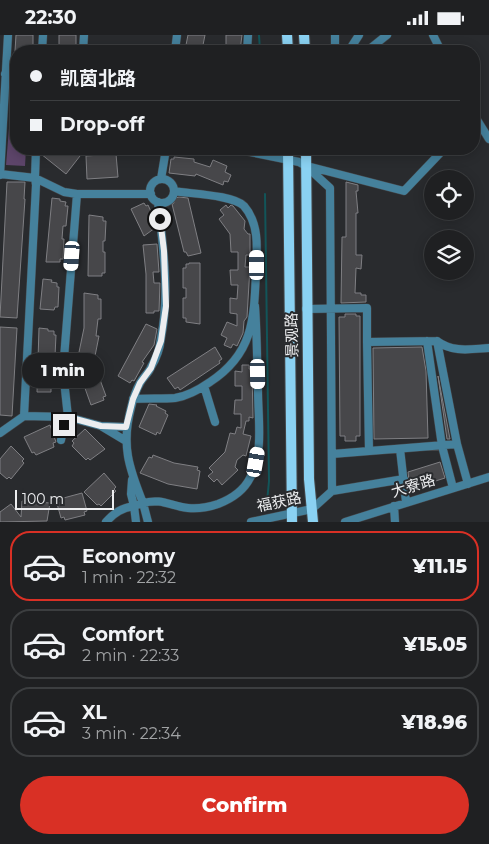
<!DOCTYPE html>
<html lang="en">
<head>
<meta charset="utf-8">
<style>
  body { margin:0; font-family:Montserrat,"Noto Sans SC",sans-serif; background:#2c2d2f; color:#f1f3f6; height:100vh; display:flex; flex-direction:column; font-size:19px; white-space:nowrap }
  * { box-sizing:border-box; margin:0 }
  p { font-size:16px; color:#a1a3a5 }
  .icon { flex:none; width:28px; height:28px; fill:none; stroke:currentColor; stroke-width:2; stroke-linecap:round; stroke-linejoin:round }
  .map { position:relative; height:487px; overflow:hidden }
  .panel { display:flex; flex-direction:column; background:#1f2022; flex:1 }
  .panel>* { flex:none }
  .banner { position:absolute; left:10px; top:10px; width:470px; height:110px; border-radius:20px; box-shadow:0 2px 12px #0003,0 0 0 1px #3c3e40; display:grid; align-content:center; height:110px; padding:0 20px; background:#1f2022 }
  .controls { position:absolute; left:424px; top:135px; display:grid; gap:10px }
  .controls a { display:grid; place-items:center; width:50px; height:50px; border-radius:50%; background:#1f2022; box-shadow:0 2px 12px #0003,0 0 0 1px #3c3e40; font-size:25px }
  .scale { position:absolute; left:15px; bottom:12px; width:99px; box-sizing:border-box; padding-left:5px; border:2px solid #ecedef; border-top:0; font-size:14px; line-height:18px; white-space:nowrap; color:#ecedef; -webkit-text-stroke:4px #292b2e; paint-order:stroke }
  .end { position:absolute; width:22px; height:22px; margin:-11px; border:6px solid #ecedef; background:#111; box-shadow:0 0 0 2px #111 }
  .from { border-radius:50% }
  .bubble { position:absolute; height:35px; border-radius:18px; background:#1f2022; box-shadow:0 2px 12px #0003,0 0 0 1px #3c3e40; font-size:16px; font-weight:800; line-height:35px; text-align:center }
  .car { position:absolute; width:15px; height:30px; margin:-15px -8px; border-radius:6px; box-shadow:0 0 4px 1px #0007; background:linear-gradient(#fff 24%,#345 0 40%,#fff 0 76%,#345 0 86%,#fff 0) }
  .banner b { display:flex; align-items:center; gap:18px; height:48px; font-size:19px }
  .banner b+b { border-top:1px solid #3c3e40 }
  .banner i { width:12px; height:12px; background:#f1f3f6 }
  ul { padding:9px 0 0; list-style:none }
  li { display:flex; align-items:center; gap:15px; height:70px; margin:0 10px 8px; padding:0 10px; border:2px solid #3c3e40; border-radius:20px }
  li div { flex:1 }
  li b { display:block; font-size:19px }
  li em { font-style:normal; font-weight:800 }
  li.selected { border-color:#d93025 }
  li>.icon { width:45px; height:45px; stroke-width:1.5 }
  .cta { display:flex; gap:10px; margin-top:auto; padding:10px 20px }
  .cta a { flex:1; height:58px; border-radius:30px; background:#d93025; color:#fff; font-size:20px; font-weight:800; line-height:58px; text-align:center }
  .status { display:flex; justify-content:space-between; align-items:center; height:35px; padding:0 25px; background:#1f2022; direction:ltr }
  .status svg { height:14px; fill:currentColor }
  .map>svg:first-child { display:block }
  .green { fill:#5d456a }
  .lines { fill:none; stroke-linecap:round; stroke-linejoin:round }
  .stream { stroke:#125559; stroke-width:2 }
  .building { fill:#47474a; stroke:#7f7f83 }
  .minor-casing { stroke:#444649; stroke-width:9 }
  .major-casing { stroke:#444649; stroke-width:12 }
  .minor { stroke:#45819c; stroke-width:8 }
  .major { stroke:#8ad1f2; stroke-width:10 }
  .route { stroke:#ecedef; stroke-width:6 }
  .labels { text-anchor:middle; stroke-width:4; stroke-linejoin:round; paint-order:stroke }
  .street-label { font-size:15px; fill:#ecedef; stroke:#292b2e }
</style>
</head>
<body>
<div class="status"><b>22:30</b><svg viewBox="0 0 49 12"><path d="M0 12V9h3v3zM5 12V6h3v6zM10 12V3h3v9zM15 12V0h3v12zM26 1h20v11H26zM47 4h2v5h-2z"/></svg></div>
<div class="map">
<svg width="489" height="487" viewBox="0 0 489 487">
  <rect width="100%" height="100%" fill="#292b2e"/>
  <path class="green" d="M9 93H16V114H26L25 131 6 130Z"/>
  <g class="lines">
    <path class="stream" d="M259 0 260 16
      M265 159 269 446 267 467"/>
  </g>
  <path class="building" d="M16 0H33V16H15Z
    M59 0H76V16H59Z
    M188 0H205L203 10H201L200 13 186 10Z
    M226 0H242L240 16H233V10H226Z
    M46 114H50L55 117 58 114H71L80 121 66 139 41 119Z
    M116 119 118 142 87 144 86 121Z
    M174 122 194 124V127L210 132 213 125 227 131 225 137 231 140 228 147 224 146 223 150 196 139 195 141 169 138 171 124H174Z
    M7 147H25L24 164H25L17 283 0 282Z
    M346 147 358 150V156H356L358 178H356V220H362L361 234 356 233 355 258H361V260H366V267L341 268 342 202H346Z
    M179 162 188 163 201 218 188 221 186 217H184L172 169 174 168 173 164Z
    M52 163 60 164V166L66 167 65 171H68L66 191H63L62 204H64L63 224H60V227H46Z
    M144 168 146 171 148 170 154 183 155 193 144 201 131 174Z
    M226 170 228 173 231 170 233 171 245 186 244 194 248 199H250V220H246L245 232H250L247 282 244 286 243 298 237 311 233 309 231 313 224 310 227 303 221 300 227 287 237 291V279L230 278V263L237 264 238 250H231L230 235H238V217H231L230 199 219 184 224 180 220 175Z
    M89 180 103 182V186H106L105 206H103V217H105V238H102V241H88Z
    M157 209 159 237H153L154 248H160L159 276H154V278H146V239L143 210Z
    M189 228H200V289L186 287V283H183V263H186V253H183V233H186V229H189Z
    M43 244 52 245 51 247 57 248V252H59L58 272H55L54 275 40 274Z
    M84 258 98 260V264H101V284H98L96 301H99L95 321 93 320 92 324 78 322 84 293Z
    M345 279H356V281H360V401H356V406H345V401H340L339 282H345Z
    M146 289 157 294 154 310 142 327 144 328 134 346 132 345 130 348 118 341Z
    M0 292 17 293 12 381 0 380Z
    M39 293 48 294V296H54V300H56L55 321 52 320V333H55L54 353H51V357H37Z
    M215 312 222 324 219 326 220 328 180 355 178 352 175 354 167 343Z
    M422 312 426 336 428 403 374 404 373 313Z
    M242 330H249V334H252L253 383 249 382V386H246L243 399 251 401 246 421 243 420 237 425 235 432 238 435 222 450 217 444 214 447 208 441 213 437 209 433 225 417 230 398 235 399 237 392 241 393V379H234L235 365H242V351H235V336L242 337Z
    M89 339 90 341 95 339 97 343 99 342 106 361 103 362 104 365 91 370 81 342Z
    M438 341 450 404H447Z
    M149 369 157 370 156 371 166 376 165 378 168 380 160 399 157 397 156 400 139 392Z
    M50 390 56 407 53 408 54 412 36 420 34 417 32 418 24 402Z
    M85 394 105 414 90 425 88 423 86 425 72 411 74 408 72 406Z
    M11 411 24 424 22 426 24 428 11 444 9 442 7 444 0 438V424Z
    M153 420 174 428 198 432 197 435 200 436 197 454 168 449 140 438 149 422 152 423Z
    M440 427 445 443 410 454 408 437Z
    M104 438 116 452 114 454 116 456 101 471 99 469 97 470 84 457Z
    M82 458 87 476 84 477 85 480 65 485 64 482 61 483 56 465Z
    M22 466 50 468 47 486 0 487V477L11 469 21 482Z"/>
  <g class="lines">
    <g class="minor-casing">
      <path id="minor" d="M335 0V16
        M433 0 441 16
        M42 16 43 0
        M83 16 84 0
        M175 16 177 0
        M247 16 248 0
        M337 16 350 14 359 0
        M367 16 387 0
        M5 39 16 40
        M474 80 489 104
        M235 114 299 127 306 131 330 153 332 456 312 474 251 487
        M307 131 404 156 444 114
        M0 139 35 143 64 157 77 159 63 336 68 382 64 390 61 405
        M0 140 8 0
        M161 144 166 114
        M150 156a12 12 0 1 1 24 0a12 12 0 1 1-24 0Z
        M77 159H151
        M158 167C163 212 170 258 161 303 160 313 156 324 151 332 149 338 143 342 140 348 136 355 133 364 131 373 121 410 129 433 143 468 162 463 170 471 188 473 197 474 209 472 218 469 231 464 244 455 250 443 264 418 258 383 258 356 257 327 257 299 255 271
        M306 274 367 273V307
        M427 306 442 411 453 453
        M437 306 457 409
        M204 351 215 387
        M133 364C146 363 163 364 175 363 188 361 200 354 210 347 253 319 254 285 256 237 257 216 260 189 244 171 233 160 191 159 174 156
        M24 381 36 150 35 143 36 114
        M101 391 126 392
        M0 398 24 381 68 382 101 391 126 406
        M400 414 406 467
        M369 416 367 307 437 306C453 318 471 314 489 313
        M332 419 457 409 468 449
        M332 456 404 444
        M394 471 395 487
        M106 487C115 477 122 473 134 471L131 459 132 445
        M136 487 134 471 143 468 148 487
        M345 487 489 442"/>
    </g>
    <g class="major-casing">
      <path id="major" d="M287 0 288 16
        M304 0 305 16
        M288 114 292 487
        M306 114 309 444 313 487"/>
    </g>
    <use href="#minor" class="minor"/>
    <use href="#major" class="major"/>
  </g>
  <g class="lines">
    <path class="route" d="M64 390 68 382 101 391 126 392 133 364 140 348 151 333 161 306 166 271 164 216 160 184"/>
  </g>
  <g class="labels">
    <g class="street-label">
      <text transform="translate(292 300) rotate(-91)" y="5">景观路</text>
      <text transform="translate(413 451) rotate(-17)" y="5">大寮路</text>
      <text transform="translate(279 467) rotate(-12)" y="5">福获路</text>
    </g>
  </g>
</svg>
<div class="controls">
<a><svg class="icon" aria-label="locate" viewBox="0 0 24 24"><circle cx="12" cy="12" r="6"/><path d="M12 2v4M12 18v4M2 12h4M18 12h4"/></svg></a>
<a><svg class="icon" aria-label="layers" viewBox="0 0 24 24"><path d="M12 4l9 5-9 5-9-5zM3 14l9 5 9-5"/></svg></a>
</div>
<div class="scale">100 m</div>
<i class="end from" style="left:160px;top:184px"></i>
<i class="end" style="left:64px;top:390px"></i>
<div class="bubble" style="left:22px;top:318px;width:82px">1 min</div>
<i class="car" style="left:72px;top:221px;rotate:184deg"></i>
<i class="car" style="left:257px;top:230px;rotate:0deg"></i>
<i class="car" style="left:258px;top:339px;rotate:179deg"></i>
<i class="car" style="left:256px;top:427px;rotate:10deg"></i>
<div class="banner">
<b><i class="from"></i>凯茵北路</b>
<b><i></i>Drop-off</b>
</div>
</div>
<section class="panel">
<ul>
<li class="selected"><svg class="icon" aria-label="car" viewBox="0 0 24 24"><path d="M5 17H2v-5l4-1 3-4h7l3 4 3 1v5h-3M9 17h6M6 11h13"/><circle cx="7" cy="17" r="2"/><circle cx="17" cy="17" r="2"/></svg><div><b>Economy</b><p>1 min · 22:32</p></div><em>¥11.15</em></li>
<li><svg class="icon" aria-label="car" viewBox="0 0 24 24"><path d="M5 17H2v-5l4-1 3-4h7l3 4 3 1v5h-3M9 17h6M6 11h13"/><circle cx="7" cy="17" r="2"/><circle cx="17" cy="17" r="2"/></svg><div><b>Comfort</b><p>2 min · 22:33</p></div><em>¥15.05</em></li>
<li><svg class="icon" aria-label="car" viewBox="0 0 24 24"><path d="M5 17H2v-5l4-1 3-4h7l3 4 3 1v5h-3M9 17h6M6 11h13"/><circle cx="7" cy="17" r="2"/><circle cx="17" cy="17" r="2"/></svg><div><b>XL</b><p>3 min · 22:34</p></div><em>¥18.96</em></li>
</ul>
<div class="cta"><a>Confirm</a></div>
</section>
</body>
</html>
